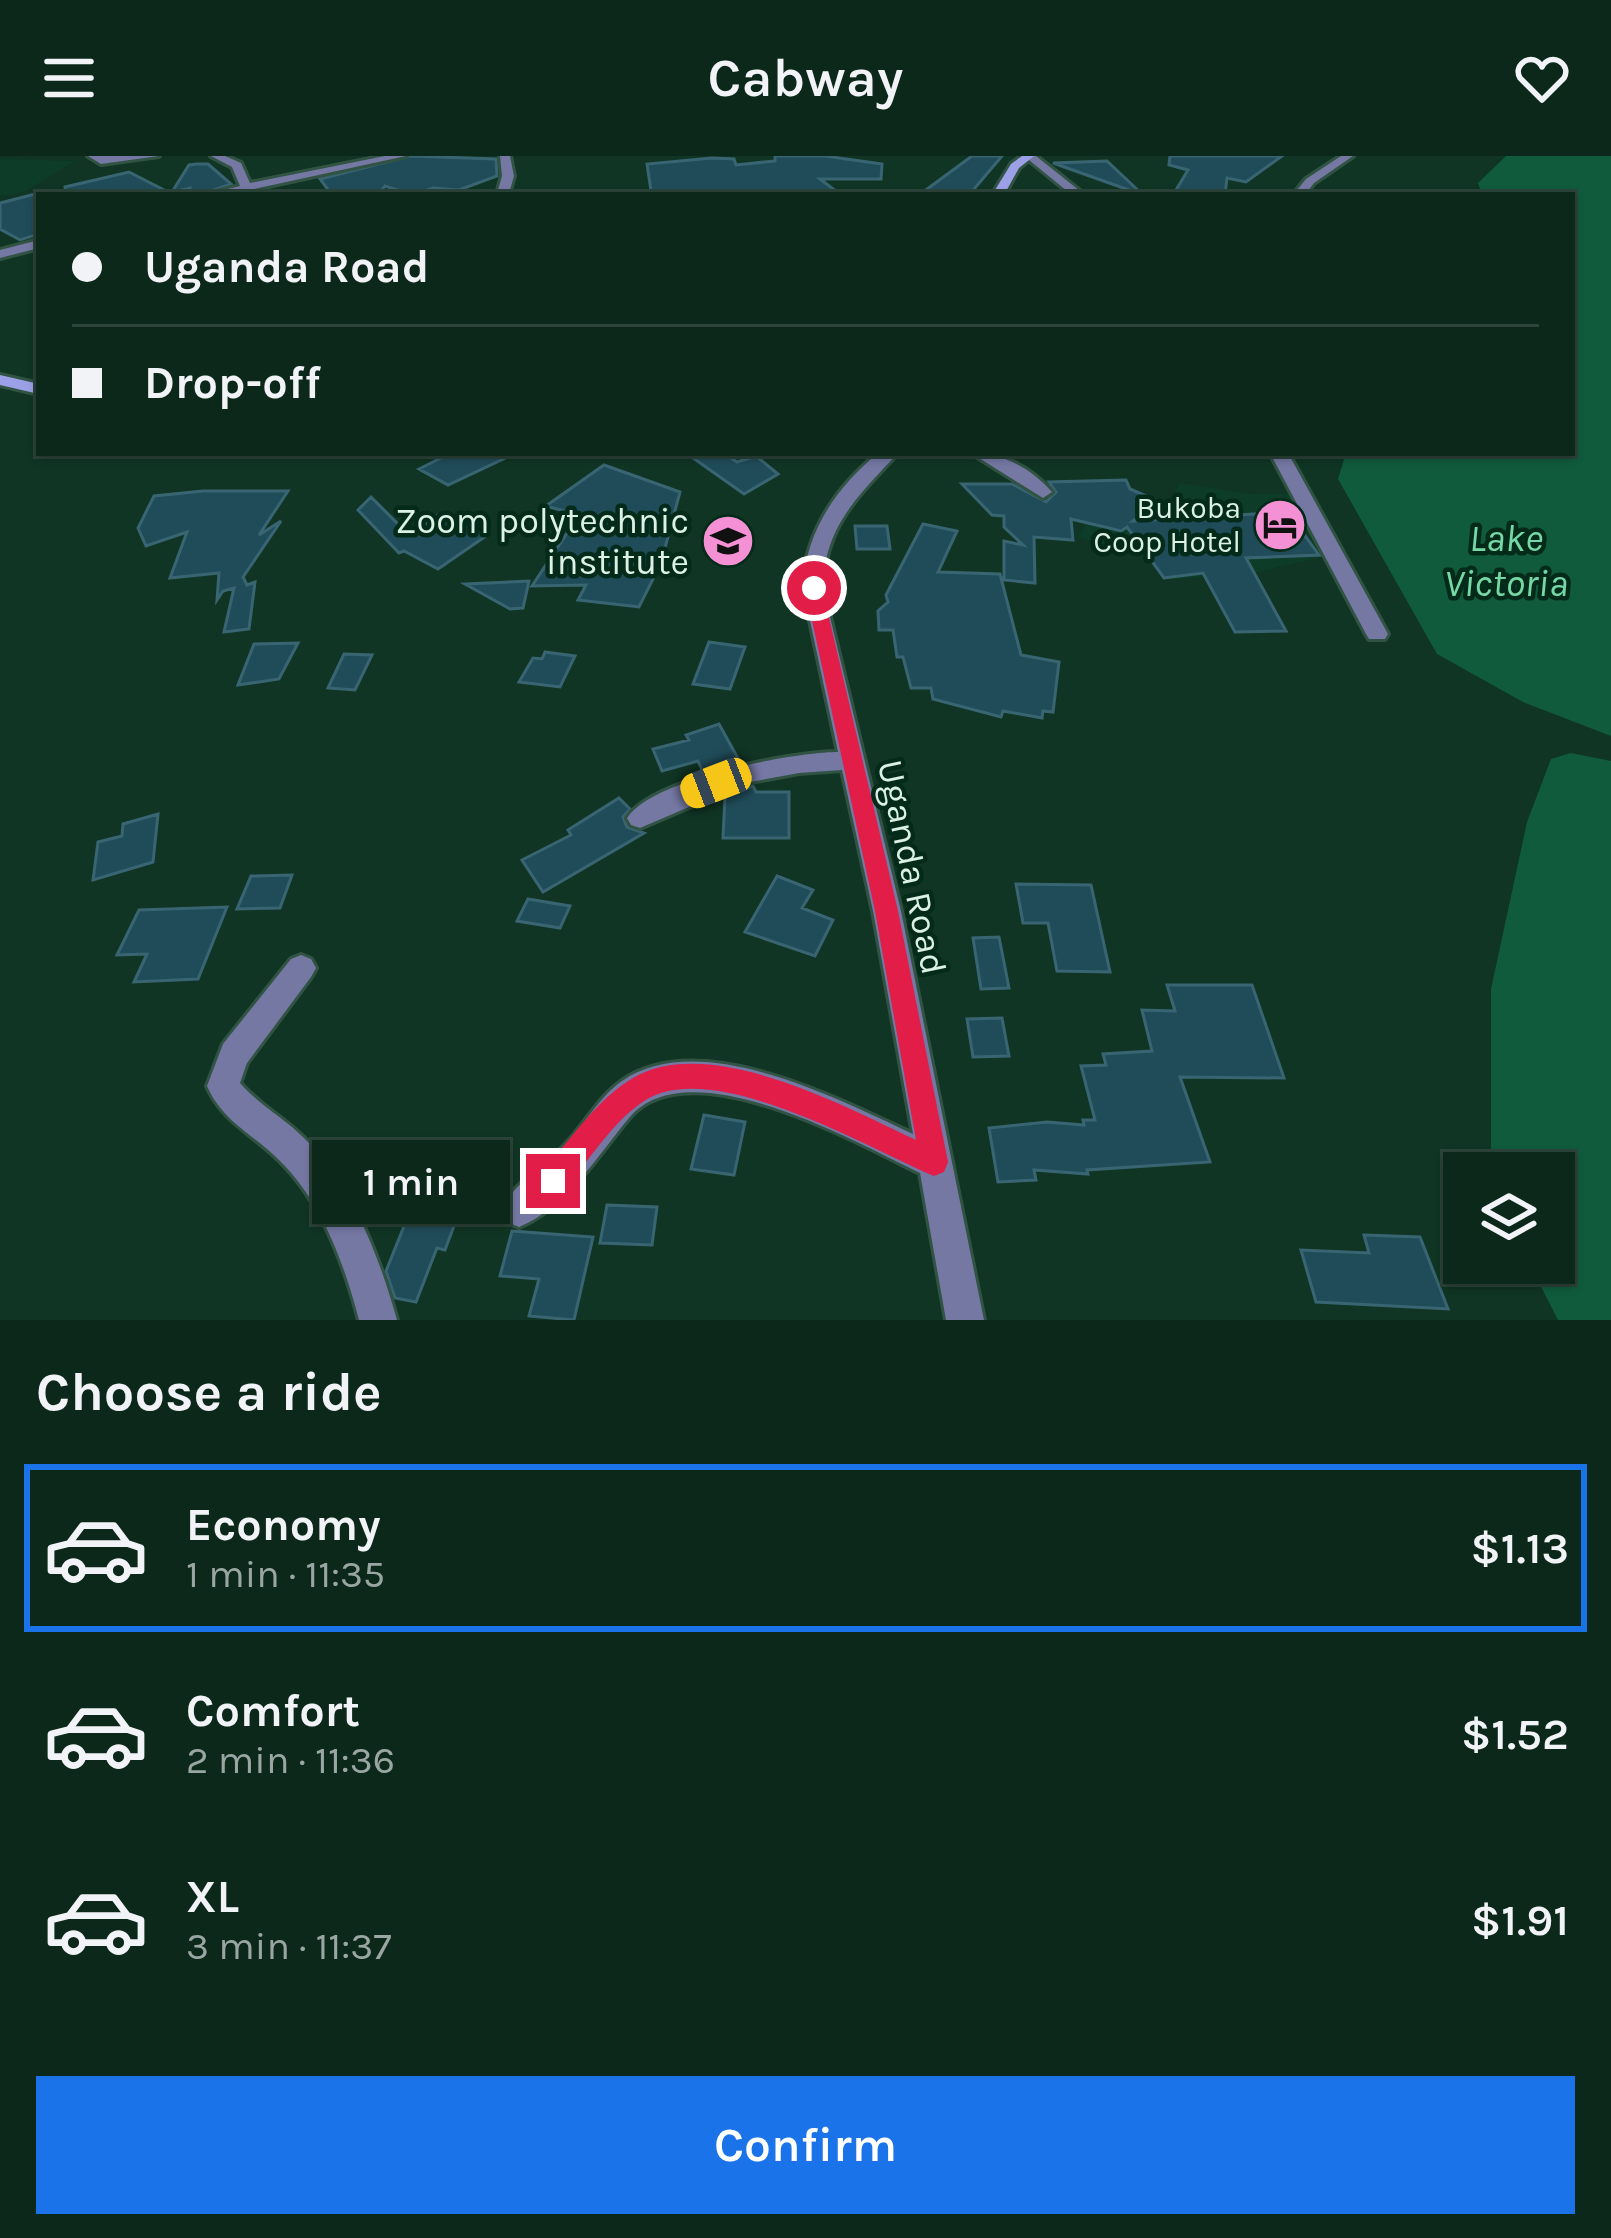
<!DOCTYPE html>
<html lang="en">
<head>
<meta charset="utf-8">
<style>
  body { margin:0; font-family:Karla,sans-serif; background:#1a3428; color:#f1f3f6; height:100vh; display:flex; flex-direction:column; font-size:45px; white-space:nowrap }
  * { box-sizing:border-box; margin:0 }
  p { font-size:39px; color:#9aa6a3 }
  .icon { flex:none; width:66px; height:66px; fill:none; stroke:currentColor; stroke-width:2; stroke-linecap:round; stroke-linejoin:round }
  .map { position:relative; height:1164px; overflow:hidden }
  .sheet { display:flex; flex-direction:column; background:#0c281b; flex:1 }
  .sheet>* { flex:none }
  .banner { position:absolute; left:36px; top:36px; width:1539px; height:264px; border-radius:0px; box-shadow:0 3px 9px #0004,0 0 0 3px #2c443a; display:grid; align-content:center; height:264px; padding:0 36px; background:#0c281b }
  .tools { position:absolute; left:1443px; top:996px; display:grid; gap:24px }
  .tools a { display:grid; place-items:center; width:132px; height:132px; border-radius:0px; background:#0c281b; box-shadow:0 3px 9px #0004,0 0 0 3px #2c443a; font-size:60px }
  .end { position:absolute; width:54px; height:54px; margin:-27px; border:15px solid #e11d48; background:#fff; box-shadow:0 0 0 6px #fff }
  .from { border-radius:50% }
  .bubble { position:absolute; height:84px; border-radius:0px; background:#0c281b; box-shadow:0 3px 9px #0004,0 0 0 3px #2c443a; font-size:39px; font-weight:600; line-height:84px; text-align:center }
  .car { position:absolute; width:36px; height:72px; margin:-36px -18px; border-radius:15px; box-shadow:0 0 9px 3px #0007; background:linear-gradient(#f5c518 24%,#345 0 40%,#f5c518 0 76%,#345 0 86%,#f5c518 0) }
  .banner b { display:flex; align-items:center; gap:42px; height:114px; font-size:45px }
  .banner b+b { border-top:3px solid #2c443a }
  .banner i { width:30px; height:30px; background:#f1f3f6 }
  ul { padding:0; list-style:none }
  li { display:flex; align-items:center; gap:36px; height:168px; margin:0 24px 18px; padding:0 12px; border:6px solid transparent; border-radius:0px }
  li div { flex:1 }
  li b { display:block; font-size:45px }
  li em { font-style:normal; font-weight:600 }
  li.current { border-color:#1a73e8 }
  li>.icon { width:108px; height:108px; stroke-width:1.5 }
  h2 { padding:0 36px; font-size:54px; line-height:144px }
  .action { display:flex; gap:24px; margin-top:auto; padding:24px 36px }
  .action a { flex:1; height:138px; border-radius:0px; background:#1a73e8; color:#fff; font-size:48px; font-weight:600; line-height:138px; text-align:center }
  header { display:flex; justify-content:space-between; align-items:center; height:156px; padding:0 36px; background:#0c281b; font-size:54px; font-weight:600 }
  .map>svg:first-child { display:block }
  .built { fill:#0d3d28 }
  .water { fill:#105b3c }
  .building { fill:#204c59; stroke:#396573; stroke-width:3 }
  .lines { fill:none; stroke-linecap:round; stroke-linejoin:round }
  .street-casing { stroke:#315343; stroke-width:6 }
  .secondary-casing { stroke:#315343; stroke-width:6 }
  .street { fill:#7478a3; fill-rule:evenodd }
  .secondary { fill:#9ca1e7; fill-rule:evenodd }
  .route { fill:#e11d48 }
  .labels { text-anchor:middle; stroke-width:9; stroke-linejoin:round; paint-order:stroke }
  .far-poi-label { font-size:30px; fill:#dcf1e5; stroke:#042b1a; text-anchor:end }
  .poi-label { font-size:36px; fill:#dcf1e5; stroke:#042b1a; text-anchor:end }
  .street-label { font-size:36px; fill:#dcf1e5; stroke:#042b1a }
  .water-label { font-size:39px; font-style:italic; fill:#76d8a6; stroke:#042b1a }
</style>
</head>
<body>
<header><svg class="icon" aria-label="menu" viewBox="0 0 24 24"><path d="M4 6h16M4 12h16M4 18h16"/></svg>Cabway<svg class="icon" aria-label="heart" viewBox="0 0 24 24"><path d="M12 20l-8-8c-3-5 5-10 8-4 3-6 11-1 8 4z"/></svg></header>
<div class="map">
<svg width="1611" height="1164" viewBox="0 0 1611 1164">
  <rect width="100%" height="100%" fill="#103524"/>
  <path class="built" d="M0 3 75 5 24 36 0 40Z
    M1180 327 1250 338H1295L1327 400 1257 416 1165 424 1149 402 1078 381 1101 345 1163 357Z"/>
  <path class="water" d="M1506 0H1611V580L1523 546 1437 498 1338 323 1346 297H1572V39H1482L1478 27Z
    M1571 597 1611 605V1164H1558L1529 1107H1554V1017H1491V833L1527 666 1551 603Z"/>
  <path class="building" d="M410 0 496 3 497 20 459 34 433 32 413 39 385 30 378 39H332L320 23Z
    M775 0H825L882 8 881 23H820L841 39 651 35 647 8 712 2 734 3 736 9 775 5Z
    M972 0H1002L969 39H919Z
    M1170 0H1282L1246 26 1227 22 1225 39H1173L1188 14 1169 9Z
    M1107 5 1143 39 1053 7Z
    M197 8H208L231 28 200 39H190V32L172 36 189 9Z
    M129 16 174 39H66L65 31Z
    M39 37V78L20 84 0 73V47Z
    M451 297H516L448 329 419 313Z
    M686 297H724L737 306 756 300 778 318 744 338Z
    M604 309 680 336 661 407 639 451 578 444 586 429 532 430 579 359 546 350Z
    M1126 324 1130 333 1158 345 1133 365 1288 356 1319 399 1246 402 1286 475 1235 476 1203 417 1164 422 1127 371 1121 375 1071 363 1073 384 1034 381 1035 427 1004 424V385L1023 389 1004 371V360L992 359 962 328H1012L1046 346 1056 336 1049 326Z
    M203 335H288L259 379 281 365 243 421 247 429 255 426 249 473 224 476 234 432 223 435 217 444 219 417 170 422 187 376 146 390 138 372 154 340Z
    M371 341 408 378 438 359 486 380 438 413 404 395 399 397 358 354Z
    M923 368 957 375 938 416 1000 418 1021 499 1059 506 1053 556 1043 555 1042 562 1003 555 1001 561 933 543 931 532H911L903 501H897L893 474H879L878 455 888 446 886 439Z
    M855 370H887L890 393H857Z
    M529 425 523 452 510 453 465 428Z
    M709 486 745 491 730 533 693 528Z
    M298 487 279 523 238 529 254 488Z
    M545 496 575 500 560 531 519 526 533 502 542 503Z
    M344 498 372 499 355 534 328 532Z
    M719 568 740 606 703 616 698 605 662 615 653 593 689 584 686 579Z
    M753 630 756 636H789V682H723L725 640Z
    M619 642 630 653 623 661 627 671 644 677 543 736 522 704 571 679 568 674Z
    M158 658 153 706 93 724 98 686 122 680 123 668Z
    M292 719 280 752 237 753 251 720Z
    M777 720 813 734 802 752 833 764 815 800 745 776Z
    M1016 728 1091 729 1110 816 1057 815 1048 767H1023Z
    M528 743 570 750 560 772 517 765Z
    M227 751 198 823 134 826 147 798 117 799 139 754Z
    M999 781 1009 832 981 833 973 782Z
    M1167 829H1252L1284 922 1180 921 1210 1006 1087 1014 1088 1018 1034 1014 1036 1024 998 1026 989 972 1047 966 1084 969 1083 964H1095L1081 910 1106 909 1103 898 1152 895 1142 854 1175 855Z
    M1002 862 1009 900 973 901 967 863Z
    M704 959 745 966 734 1019 691 1013Z
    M423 1023 469 1030 445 1094 437 1092 416 1146 395 1142 386 1115Z
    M607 1049 657 1051 652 1089 600 1087Z
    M512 1075 593 1081 574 1164 529 1160 539 1123 500 1120Z
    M1364 1079 1420 1081 1448 1153 1316 1146 1301 1094 1369 1097Z"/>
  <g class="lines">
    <g class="street-casing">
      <path id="street" d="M88 0H159L101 8Z
        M211 0H225L241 7 250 27 385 0H406L227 39H204L240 30 232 11Z
        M500 0H510L514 20 510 34 504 37 498 34 502 20Z
        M1024 0H1036L1085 39H1072Z
        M1341 0H1353L1314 27 1305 39H1293L1306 23Z
        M39 84V92L0 102V94Z
        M878 297H898C859 339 824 370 823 432L901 755 984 1164H946L920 1017C856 986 688 891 629 962 598 999 566 1052 519 1071L507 1066 502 1054C512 1028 546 1009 566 988 585 968 599 941 622 925 700 871 838 943 913 978L873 755 842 614 799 617 745 627 640 672 631 669 627 662C652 623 793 596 838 596L803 432C805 376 836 332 878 297Z
        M971 297C1003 297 1031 312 1052 336L1043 342Z
        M1270 297H1288L1388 478 1385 483H1369L1366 478Z
        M301 799 311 803 316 812 311 821 247 907 240 927C259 949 284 962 304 982 352 1029 379 1100 397 1164H359C344 1107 322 1046 279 1004 254 979 222 965 207 930L223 888 291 803Z"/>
    </g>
    <g class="secondary-casing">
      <path id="secondary" d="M1022 0H1034L1019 12 1004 39H992L1011 8Z
        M0 219 39 228V238L0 229Z"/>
    </g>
    <use href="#street" class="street"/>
    <use href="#secondary" class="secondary"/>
  </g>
  <path class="route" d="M814 427 822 432 898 755 948 1006 944 1016 934 1020C867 992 713 900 644 945 612 966 588 1006 563 1035L553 1039 543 1035 539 1025 543 1015C570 984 597 943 633 922 710 877 846 951 916 984L875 755 805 432Z"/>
  <defs>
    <g id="hotel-disc" transform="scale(2.7)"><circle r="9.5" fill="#f491d4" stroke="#042b1a"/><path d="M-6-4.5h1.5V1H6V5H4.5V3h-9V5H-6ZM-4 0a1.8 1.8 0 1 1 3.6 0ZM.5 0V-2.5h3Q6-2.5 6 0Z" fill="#111"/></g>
    <g id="school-disc" transform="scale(2.7)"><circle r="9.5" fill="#f491d4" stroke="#042b1a"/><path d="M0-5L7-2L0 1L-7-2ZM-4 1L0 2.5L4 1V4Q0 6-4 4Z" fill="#111"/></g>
  </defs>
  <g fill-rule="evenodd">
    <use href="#hotel-disc" x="1280" y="369"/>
    <use href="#school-disc" x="728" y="385"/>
  </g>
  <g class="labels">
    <g class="far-poi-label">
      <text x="1241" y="362">Bukoba<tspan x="1241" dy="34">Coop Hotel</tspan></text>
    </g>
    <g class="poi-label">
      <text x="689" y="377">Zoom polytechnic<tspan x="689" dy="41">institute</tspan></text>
    </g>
    <g class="street-label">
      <text transform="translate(913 711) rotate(78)" y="13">Uganda Road</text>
    </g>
    <g class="water-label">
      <text x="1506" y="395">Lake<tspan x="1506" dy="45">Victoria</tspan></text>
    </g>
  </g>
</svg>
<div class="tools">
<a><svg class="icon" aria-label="layers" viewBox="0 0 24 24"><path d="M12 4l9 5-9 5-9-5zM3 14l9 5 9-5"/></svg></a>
</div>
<i class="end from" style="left:814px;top:432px"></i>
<i class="end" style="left:553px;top:1025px"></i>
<div class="bubble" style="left:312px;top:984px;width:198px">1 min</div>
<i class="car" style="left:716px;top:627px;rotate:249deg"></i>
<div class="banner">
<b><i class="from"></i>Uganda Road</b>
<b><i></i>Drop-off</b>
</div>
</div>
<section class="sheet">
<h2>Choose a ride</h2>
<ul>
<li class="current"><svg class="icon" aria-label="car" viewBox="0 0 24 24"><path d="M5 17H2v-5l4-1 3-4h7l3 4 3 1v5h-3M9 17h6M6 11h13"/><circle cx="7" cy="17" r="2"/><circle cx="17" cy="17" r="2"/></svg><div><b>Economy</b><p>1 min · 11:35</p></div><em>$1.13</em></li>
<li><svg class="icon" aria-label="car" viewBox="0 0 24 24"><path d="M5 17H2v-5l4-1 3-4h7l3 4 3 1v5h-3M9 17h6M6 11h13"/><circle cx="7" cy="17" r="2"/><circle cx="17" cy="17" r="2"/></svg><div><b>Comfort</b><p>2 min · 11:36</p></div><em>$1.52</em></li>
<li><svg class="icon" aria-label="car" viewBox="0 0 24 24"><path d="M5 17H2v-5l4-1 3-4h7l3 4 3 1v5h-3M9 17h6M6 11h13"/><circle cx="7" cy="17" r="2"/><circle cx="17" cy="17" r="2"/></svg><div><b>XL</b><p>3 min · 11:37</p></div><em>$1.91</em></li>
</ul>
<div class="action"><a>Confirm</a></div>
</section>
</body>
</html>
